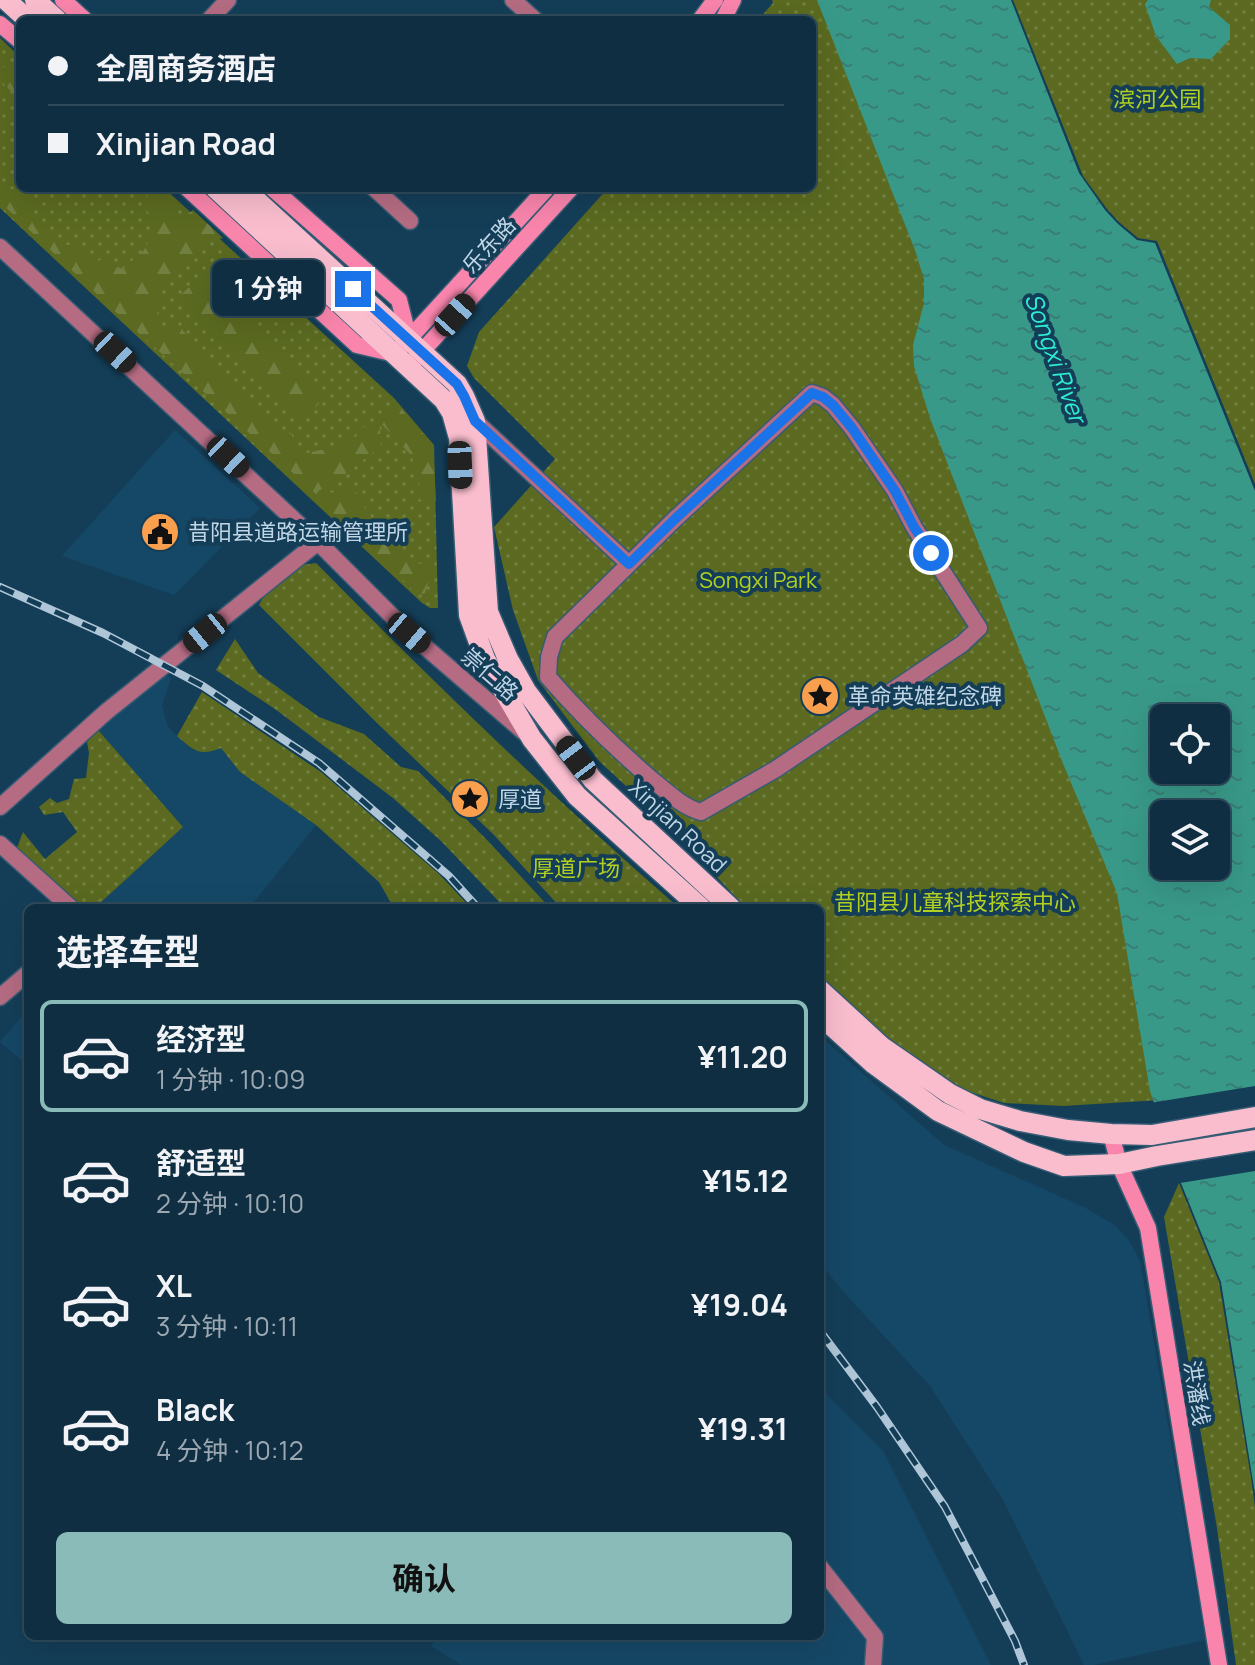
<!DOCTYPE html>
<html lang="zh">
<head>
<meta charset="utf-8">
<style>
  body { margin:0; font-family:Manrope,"Noto Sans SC",sans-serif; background:#1d3a4d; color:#f1f3f6; height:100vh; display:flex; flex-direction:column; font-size:30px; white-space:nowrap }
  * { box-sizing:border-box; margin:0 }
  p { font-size:26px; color:#9ba8b2 }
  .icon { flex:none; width:44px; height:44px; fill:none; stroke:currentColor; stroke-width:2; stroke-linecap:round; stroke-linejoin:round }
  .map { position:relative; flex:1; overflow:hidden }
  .details { position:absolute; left:24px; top:904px; width:800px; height:736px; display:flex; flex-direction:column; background:#0f2e42; border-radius:12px; box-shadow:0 8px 32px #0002,0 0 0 2px #2f4a5b }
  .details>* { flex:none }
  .guide { position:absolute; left:16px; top:16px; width:800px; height:176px; border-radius:12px; box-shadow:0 8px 32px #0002,0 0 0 2px #2f4a5b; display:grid; align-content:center; height:176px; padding:0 32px; background:#0f2e42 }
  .tools { position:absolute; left:1150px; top:704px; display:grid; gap:16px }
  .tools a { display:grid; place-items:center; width:80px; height:80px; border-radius:12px; background:#0f2e42; box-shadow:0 8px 32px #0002,0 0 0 2px #2f4a5b; font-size:40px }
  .end { position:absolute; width:36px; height:36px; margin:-18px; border:10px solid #1a73e8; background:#fff; box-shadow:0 0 0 4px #fff }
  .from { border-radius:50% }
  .bubble { position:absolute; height:56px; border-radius:12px; background:#0f2e42; box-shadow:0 8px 32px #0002,0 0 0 2px #2f4a5b; font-size:26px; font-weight:700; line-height:56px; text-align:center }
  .car { position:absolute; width:24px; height:48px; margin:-24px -12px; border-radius:10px; box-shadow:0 0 6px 2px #0007; background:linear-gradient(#222 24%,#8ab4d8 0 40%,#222 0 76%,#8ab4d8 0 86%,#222 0) }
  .guide b { display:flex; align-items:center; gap:28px; height:76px; font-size:30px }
  .guide b+b { border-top:2px solid #2f4a5b }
  .guide i { width:20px; height:20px; background:#f1f3f6 }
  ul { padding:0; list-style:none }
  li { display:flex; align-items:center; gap:24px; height:112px; margin:0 16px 12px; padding:0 16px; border:4px solid transparent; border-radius:12px }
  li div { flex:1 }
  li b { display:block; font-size:30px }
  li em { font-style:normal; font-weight:700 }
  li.current { border-color:#8bbbb9 }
  li>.icon { width:72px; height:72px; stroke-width:1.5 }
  h2 { padding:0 32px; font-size:36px; line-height:96px }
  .cta { display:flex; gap:16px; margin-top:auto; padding:16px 32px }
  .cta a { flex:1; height:92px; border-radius:12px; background:#8bbbb9; color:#111; font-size:32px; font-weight:700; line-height:92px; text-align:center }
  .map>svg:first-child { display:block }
  .built { fill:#154867 }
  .grass { fill:url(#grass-dots) }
  .forest { fill:url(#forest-firs) }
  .water { fill:url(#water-ripples); fill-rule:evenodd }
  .pier { fill:#143e58 }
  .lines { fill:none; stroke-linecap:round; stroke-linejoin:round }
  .minor-casing { stroke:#365c74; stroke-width:19 }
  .tertiary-casing { stroke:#365c74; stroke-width:19 }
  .secondary-casing { stroke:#365c74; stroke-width:19 }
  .primary-casing { stroke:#365c74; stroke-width:23 }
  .minor { stroke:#b56c83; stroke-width:16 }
  .tertiary { stroke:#b56c83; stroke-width:16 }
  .secondary { stroke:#f985ac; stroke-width:16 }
  .primary { stroke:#f9bdce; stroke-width:20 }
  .rail-casing { stroke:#aec6d7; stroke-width:8 }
  .rail { stroke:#143e58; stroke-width:5; stroke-dasharray:15; stroke-linecap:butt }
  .route { stroke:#1a73e8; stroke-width:10 }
  .labels { text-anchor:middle; stroke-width:8; stroke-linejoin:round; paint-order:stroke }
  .park-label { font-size:22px; fill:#b3d01f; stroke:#143e58 }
  .street-label { font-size:22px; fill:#c0d6e6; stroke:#143e58 }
  .poi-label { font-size:22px; fill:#c0d6e6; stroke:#143e58; text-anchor:start }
  .water-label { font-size:24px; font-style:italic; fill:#2dedd2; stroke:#143e58 }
</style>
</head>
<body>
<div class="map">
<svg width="1255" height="1665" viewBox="0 0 1255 1665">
  <defs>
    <pattern id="grass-dots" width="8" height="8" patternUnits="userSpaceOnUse" patternTransform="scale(2)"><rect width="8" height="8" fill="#5b6a20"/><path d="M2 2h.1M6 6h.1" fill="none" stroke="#717f40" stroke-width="1.8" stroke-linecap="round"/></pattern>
    <pattern id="forest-firs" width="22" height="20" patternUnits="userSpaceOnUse" patternTransform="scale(2)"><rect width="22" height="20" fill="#5b6a20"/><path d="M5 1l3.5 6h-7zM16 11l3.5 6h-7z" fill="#717f40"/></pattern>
    <pattern id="water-ripples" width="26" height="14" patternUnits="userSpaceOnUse" patternTransform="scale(2)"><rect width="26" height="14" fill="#399989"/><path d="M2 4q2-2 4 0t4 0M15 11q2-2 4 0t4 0" fill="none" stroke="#397e75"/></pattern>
  </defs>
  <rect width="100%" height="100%" fill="#143e58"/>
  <path class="built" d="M175 430 260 508 174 595 62 556Z
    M165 674 171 678 162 705 167 725 177 736 193 750 220 747 240 772 316 825 249 908H99L97 906 183 827 98 730Z
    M28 1009V1066L0 1042Z
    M820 1036 944 1145 1084 1207 1116 1226 1129 1241 1140 1261 1205 1640 1094 1665H1084L1003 1500 931 1387 839 1287 820 1262Z
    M820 1388 883 1451 991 1665H461L431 1646 439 1636H820Z"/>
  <path class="grass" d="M772 0H840L1097 779 1160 1100 1063 1106 1004 1103 952 1086 898 1049 820 981V908H746L666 823 599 761 538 680 513 610 494 527 555 459 474 378 467 366 479 332 608 188H812V20H758L773 3Z
    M1013 0H1255V484L1157 241 1138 238 1119 222 1107 209 1083 176Z
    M0 38 20 57V188H164L394 398 434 445 438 608H430L422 603 0 208Z
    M316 563C432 681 552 797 677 906L675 908H561L493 834 378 724 259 605 264 596 303 565Z
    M235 639 258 673 319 717 364 734 401 767 418 771 488 841 550 908H505L441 841 393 798 275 709 216 670Z
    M202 692 321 772 439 874 471 908H394L379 882 316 825 240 772 221 748C199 757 193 750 177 736Z
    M98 730 183 827 98 905 99 908H79L17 848 23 832 45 859 77 832 63 812 44 815 39 807 50 798 57 803 69 799 74 779 86 778 89 753 87 742Z
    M1179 1183 1219 1282 1251 1478 1255 1507V1665H1236L1217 1528 1164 1217Z"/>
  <path class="forest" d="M20 63V92L13 93 0 80V68Z
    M16 188H22L26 193 36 224 62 247 75 243 87 254 94 264 102 259H113L114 266 123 269 144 250 154 232C149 217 141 202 151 188H163L177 201C175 209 172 214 179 220L193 210 223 238 201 245C194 261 183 273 166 280L158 300 160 327 179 325 214 372 236 394 271 427 290 432 302 454 330 448 335 450 355 438 363 427 380 426 381 446 340 478 315 493 117 313 0 202V191L3 194Z
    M201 275 326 396 304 419 178 298Z
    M395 402 433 445 436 501 420 500 419 475 411 455 376 418Z
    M355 486 357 496 376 524 381 540 402 547 415 565 431 561V573L425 593 415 596 410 586 385 565 353 529 314 500 318 495C332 494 342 489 355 486Z"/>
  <path class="water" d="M817 0H1011L1079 173 1105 210 1118 224 1137 240 1155 243 1255 491V1494L1221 1282 1181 1183 1150 1091 1117 893 1064 766 930 418 914 366 913 345 924 303V279L915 250ZM1164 718H1216V770H1164ZM1164 814H1216V866H1164Z
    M1148 0H1211L1209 7 1230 25V39L1211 59 1190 58 1177 64 1156 36 1145 4Z"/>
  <path class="pier" d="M1255 1086V1171L1180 1183 1176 1182 1150 1103Z"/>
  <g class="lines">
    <g class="minor-casing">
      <path id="minor" d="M513 0 535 20
        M374 188 410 221
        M812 393 823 397 833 405 852 428 895 491 914 527 979 628 962 644 776 769 701 812C682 807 665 790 650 778 613 746 580 714 548 677L549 657 555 637 675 519Z
        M475 421 629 564
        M0 807 106 712 318 542
        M0 844 71 908
        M0 997 28 973
        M820 1567 875 1637 873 1665"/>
    </g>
    <g class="tertiary-casing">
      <path id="tertiary" d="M209 20 228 0
        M0 247 318 542 409 633 524 732"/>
    </g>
    <g class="secondary-casing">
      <path id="secondary" d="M63 0 85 20
        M700 20 715 0
        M723 20 733 0
        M0 24 20 41
        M187 188 357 345 395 354 547 188
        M272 188 399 300 409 339
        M415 359 571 188
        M1111 1134 1119 1164 1148 1228 1219 1665"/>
    </g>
    <g class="primary-casing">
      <path id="primary" d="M6 0 28 20
        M35 0 57 20
        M215 188 444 400 452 413 459 438 469 615 485 659 532 739 577 796 701 908
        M243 188 457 384 464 396 475 421 488 612 508 659 526 691 593 780 731 908
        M820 990 882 1047 950 1094 980 1109 1020 1121 1068 1130 1111 1134 1152 1135 1255 1117
        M820 1015 874 1064 938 1111 1024 1152 1064 1166 1119 1164 1157 1156 1255 1140"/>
    </g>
    <use href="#minor" class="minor"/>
    <use href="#tertiary" class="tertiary"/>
    <use href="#secondary" class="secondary"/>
    <use href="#primary" class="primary"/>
    <g class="rail-casing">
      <path id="rail" d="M0 587 103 633 203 686 319 763 449 876 478 908
        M820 1331 877 1407 945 1507 1015 1641 1024 1665"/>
    </g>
    <use href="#rail" class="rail"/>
  </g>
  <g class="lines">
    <path class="route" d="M353 289 457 384 464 396 475 421 629 564 675 519 812 393 823 397 833 405 852 428 895 491 914 527 931 553"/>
  </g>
  <defs>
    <g id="civic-disc" transform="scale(2)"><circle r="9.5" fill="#fa9f4e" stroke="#143e58"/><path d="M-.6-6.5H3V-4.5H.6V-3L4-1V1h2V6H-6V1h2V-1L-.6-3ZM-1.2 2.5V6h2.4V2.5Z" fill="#111"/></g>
    <g id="sight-disc" transform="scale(2)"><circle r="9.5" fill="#fa9f4e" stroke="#143e58"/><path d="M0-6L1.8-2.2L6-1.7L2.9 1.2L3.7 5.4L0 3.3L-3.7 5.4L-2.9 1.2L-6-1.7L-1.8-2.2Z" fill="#111"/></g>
  </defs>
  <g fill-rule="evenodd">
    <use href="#civic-disc" x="160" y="532"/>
    <use href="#sight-disc" x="820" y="696"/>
    <use href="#sight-disc" x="470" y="799"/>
  </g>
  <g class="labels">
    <g class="park-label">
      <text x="1157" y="107">滨河公园</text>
      <text x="758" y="588">Songxi Park</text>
      <text x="576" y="876">厚道广场</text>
      <text x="955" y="910">昔阳县儿童科技探索中心</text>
    </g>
    <g class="street-label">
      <text transform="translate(489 245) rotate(-48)" y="8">乐东路</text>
      <text transform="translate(490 674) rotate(41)" y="8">崇仁路</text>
      <text transform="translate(678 826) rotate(43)" y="8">Xinjian Road</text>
      <text transform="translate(1197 1393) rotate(81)" y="8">洪潘线</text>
    </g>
    <g class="poi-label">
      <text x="188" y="540">昔阳县道路运输管理所</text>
      <text x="848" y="704">革命英雄纪念碑</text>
      <text x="498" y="807">厚道</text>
    </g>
    <g class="water-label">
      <text transform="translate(1055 358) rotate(70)" y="8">Songxi River</text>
    </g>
  </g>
</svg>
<div class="tools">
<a><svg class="icon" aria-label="locate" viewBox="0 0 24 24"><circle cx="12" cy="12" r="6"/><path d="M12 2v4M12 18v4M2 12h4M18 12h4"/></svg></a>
<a><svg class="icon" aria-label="layers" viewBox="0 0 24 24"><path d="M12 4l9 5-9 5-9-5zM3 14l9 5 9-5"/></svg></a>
</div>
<i class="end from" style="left:931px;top:553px"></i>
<i class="end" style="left:353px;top:289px"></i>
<div class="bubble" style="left:212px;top:260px;width:112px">1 分钟</div>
<i class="car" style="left:455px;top:315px;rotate:42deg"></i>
<i class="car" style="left:115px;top:352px;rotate:133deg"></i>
<i class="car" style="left:228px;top:457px;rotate:133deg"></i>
<i class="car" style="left:460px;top:465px;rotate:178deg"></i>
<i class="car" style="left:205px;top:633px;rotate:231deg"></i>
<i class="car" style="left:409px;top:633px;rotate:130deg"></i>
<i class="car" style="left:576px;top:758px;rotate:323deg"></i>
<div class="guide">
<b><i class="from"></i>全周商务酒店</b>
<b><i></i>Xinjian Road</b>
</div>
<section class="details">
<h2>选择车型</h2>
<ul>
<li class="current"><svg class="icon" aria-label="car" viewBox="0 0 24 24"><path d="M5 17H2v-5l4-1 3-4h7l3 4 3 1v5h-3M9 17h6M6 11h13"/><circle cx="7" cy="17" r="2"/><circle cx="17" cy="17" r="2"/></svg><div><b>经济型</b><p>1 分钟 · 10:09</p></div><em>¥11.20</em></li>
<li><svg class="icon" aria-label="car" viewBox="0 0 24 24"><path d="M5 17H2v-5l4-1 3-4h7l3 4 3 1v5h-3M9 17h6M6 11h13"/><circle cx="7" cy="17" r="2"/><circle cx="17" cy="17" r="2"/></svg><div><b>舒适型</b><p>2 分钟 · 10:10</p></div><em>¥15.12</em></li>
<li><svg class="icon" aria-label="car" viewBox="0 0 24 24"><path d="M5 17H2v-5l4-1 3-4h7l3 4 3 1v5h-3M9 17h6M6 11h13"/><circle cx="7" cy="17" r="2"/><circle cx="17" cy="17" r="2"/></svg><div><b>XL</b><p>3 分钟 · 10:11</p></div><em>¥19.04</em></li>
<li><svg class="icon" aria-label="car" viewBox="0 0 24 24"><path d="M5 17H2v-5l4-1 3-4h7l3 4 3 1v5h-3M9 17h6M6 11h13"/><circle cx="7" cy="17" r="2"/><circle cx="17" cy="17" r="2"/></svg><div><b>Black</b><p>4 分钟 · 10:12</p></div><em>¥19.31</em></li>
</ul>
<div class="cta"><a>确认</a></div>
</section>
</div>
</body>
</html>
